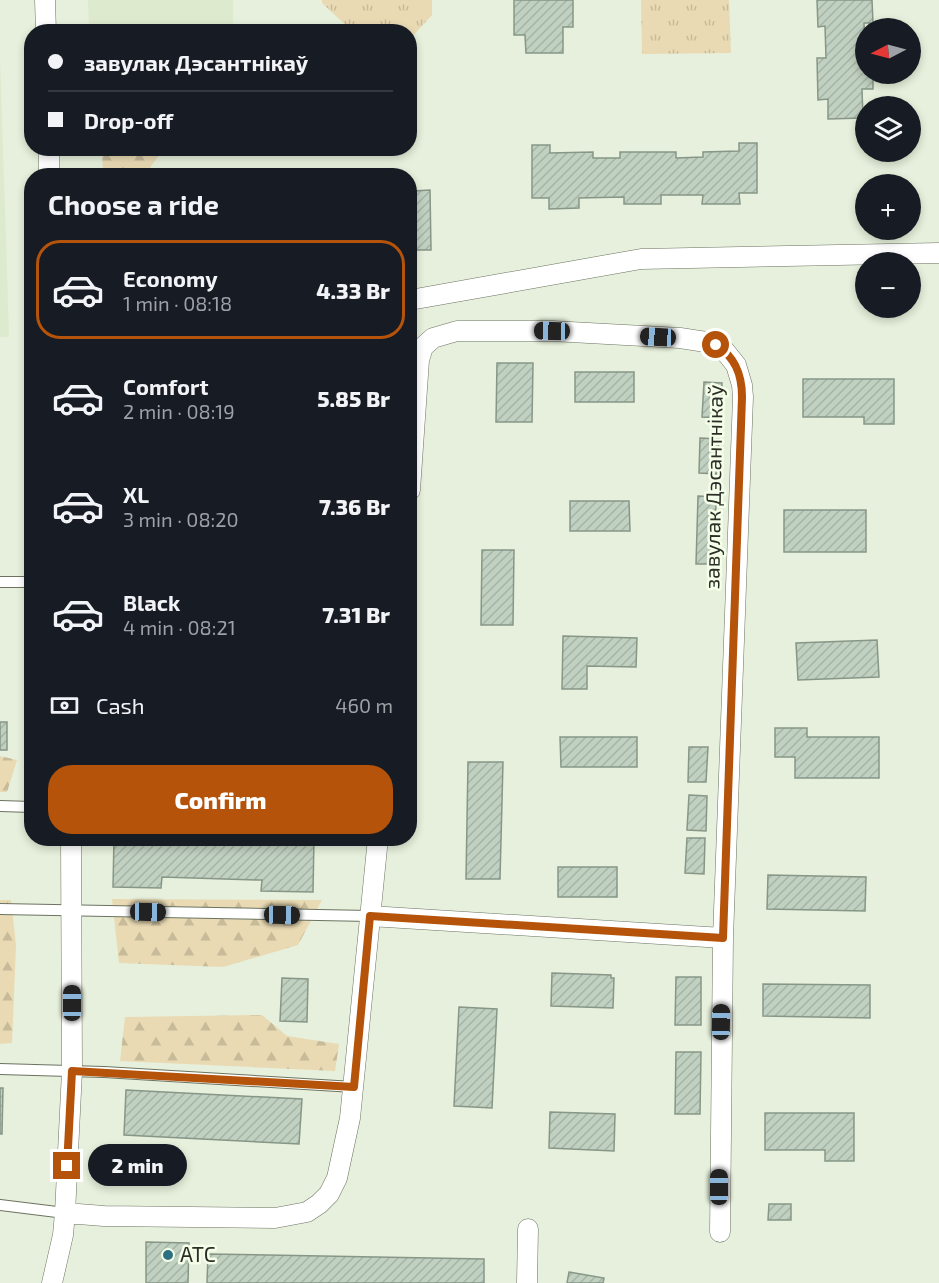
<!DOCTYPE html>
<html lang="en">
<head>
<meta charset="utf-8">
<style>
  body { margin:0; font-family:"Exo 2",sans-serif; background:#242831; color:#f1f3f6; height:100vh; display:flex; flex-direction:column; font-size:22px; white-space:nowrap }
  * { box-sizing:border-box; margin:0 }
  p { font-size:20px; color:#9ea1a6 }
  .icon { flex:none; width:33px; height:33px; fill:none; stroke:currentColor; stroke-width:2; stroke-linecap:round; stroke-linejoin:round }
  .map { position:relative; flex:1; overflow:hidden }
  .sheet { position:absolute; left:24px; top:168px; width:393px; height:678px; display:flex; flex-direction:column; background:#171b24; border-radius:24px; box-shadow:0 3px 9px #0003 }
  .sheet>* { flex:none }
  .hud { position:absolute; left:24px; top:24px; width:393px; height:132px; border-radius:24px; box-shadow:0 3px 9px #0003; display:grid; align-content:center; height:132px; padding:0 24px; background:#171b24 }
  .needle { width:39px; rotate:264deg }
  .controls { position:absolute; left:855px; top:18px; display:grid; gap:12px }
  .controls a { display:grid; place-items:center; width:66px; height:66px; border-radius:50%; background:#171b24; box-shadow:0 3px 9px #0003; font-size:30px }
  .end { position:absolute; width:27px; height:27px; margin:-14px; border:8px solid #b45309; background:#fff; box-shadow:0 0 0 3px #fff }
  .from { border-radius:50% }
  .bubble { position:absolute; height:42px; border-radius:21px; background:#171b24; box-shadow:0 3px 9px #0003; font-size:20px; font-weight:800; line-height:42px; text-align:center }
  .car { position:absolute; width:18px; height:36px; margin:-18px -9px; border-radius:8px; box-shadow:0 0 4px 2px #0007; background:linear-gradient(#222 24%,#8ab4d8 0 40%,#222 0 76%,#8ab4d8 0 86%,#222 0) }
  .hud b { display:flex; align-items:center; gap:21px; height:57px; font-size:22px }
  .hud b+b { border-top:2px solid #363941 }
  .hud i { width:15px; height:15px; background:#f1f3f6 }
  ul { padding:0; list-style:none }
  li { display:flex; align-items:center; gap:18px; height:99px; margin:0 12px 9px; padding:0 12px; border:3px solid transparent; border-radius:24px }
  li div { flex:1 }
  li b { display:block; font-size:22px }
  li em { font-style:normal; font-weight:800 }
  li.on { border-color:#b45309 }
  li>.icon { width:54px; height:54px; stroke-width:1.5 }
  h2 { padding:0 24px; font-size:27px; line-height:72px }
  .pay { display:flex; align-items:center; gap:15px; height:66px; padding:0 24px; font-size:22px }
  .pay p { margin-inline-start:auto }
  .primary-button { display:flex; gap:12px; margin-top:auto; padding:12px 24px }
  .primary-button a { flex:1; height:69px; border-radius:24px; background:#b45309; color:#fff; font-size:24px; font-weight:800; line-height:69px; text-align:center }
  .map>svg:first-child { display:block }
  .built { fill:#deeace }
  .forest { fill:url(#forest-firs) }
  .park { fill:url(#park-tufts) }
  .building { fill:url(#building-hatch); stroke:#879686; stroke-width:1.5 }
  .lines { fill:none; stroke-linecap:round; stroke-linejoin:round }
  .service-casing { stroke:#6b7360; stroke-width:12 }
  .minor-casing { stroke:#6b7360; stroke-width:21 }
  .service { stroke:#fff; stroke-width:10 }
  .minor { stroke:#fff; stroke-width:20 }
  .route { stroke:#b45309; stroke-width:8 }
  .poi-dot { fill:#2d7082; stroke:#f5fee9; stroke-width:2 }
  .labels { text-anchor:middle; stroke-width:5; stroke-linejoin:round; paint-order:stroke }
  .street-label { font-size:21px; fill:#2b2e26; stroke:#f5fee9 }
  .poi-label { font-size:21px; fill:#2b2e26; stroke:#f5fee9; text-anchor:start }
</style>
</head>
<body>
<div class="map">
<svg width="939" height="1283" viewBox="0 0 939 1283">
  <defs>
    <pattern id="forest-firs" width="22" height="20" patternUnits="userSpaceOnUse" patternTransform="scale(1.5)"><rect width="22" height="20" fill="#e9dab3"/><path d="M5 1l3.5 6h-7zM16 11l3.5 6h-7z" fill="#c8bb9a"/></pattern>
    <pattern id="park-tufts" width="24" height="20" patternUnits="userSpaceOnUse" patternTransform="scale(1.5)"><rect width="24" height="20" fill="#e9dab3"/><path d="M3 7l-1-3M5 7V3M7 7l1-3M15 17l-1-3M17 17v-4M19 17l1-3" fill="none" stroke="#c8bb9a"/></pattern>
    <pattern id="building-hatch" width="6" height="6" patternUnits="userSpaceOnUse" patternTransform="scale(1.5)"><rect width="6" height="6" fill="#c1d1c1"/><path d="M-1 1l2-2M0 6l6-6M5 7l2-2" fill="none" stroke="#a6b4a6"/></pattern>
  </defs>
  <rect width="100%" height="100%" fill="#e7f0dc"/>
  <path class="built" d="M88 0H233V31H89Z
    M0 55 5 210 9 337H0Z"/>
  <path class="forest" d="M102 149 164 148V149L151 166 149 175 103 176Z
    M0 756 17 760 7 792H0Z
    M112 899 322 900 298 945 223 967 119 963Z
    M0 900H11L16 945 12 1043 0 1044Z
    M262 1015 287 1036 339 1044 335 1071 120 1061 125 1017Z"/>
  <path class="park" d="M322 0H432V15L410 39V32L352 31 322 3Z
    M641 0H729L731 53 642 54Z"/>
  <path class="building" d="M514 0H573V27H563V53H526L525 35H514Z
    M817 0H872L873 23H864L866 74H873V89H862L863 118 828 119V99L818 100 817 58H826L825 26 818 27Z
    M739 143H757V193H739L740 204H702L703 195H661V204H624V197L579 198V208L549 209V198H532V145H550V153L593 152V158H620V152H676V158L703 157V152L739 151Z
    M430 190 431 250H416V257H410V197H413V191Z
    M497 363H533L532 422H496Z
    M575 372H634V402H575Z
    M803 379H894V424H864V417H803Z
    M704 382 722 383 721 418 702 417Z
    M700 438 719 439 717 474 699 473Z
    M698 496 716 497 715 564H696Z
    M570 501H629L630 531H570Z
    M784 510H866V552H784Z
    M482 550H514L513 625H481Z
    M563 636 637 638 636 667 587 666V689H562Z
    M877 640 879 677 798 680 796 643Z
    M0 722H7V750H0Z
    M775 728H807V737H879V778H795V757H775Z
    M560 737H637V767H561Z
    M689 747H708L706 782H688Z
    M468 762H503L500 879H466Z
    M689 795 707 796 706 831 687 830Z
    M114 838H314L313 892 261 891 262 880H258L162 877 161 888 113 887Z
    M687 838H705L704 874 685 873Z
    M558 867H617V897H558Z
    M768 875 866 877 865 911 767 909Z
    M552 973 611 975V978H614L613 1008 551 1006Z
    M676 977H701V1025H675Z
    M282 978 308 979 307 1022 280 1021Z
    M763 984 870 985V1018L763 1016Z
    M459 1007 497 1009 492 1108 454 1106Z
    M676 1052H701L700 1114H675Z
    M0 1088H3L2 1134H0Z
    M126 1090 302 1099 299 1144 124 1135Z
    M550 1112 615 1114 614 1151 549 1148Z
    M765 1113H854V1161H825V1150H765Z
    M769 1204H791V1220H768Z
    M146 1242 189 1243 188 1283H146Z
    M208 1254 484 1259V1283H207Z
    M569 1272 604 1278 603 1283H567Z"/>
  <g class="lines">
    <g class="service-casing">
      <path id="service" d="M0 582H32
        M0 806 32 807
        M0 909 370 916
        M0 1069 104 1072 354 1087
        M0 1205 65 1213"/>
    </g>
    <g class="minor-casing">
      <path id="minor" d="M45 0 46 32
        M49 148V176
        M410 300 641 259 939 253
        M410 490 419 360 423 347 433 338 457 331H552L680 338 706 342 724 350 736 365 742 385 743 397 723 938 720 1232
        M370 916 723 938
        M65 1213 104 1216 275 1218 307 1212 319 1204 329 1194 337 1178 350 1118 378 838
        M52 1283 63 1235 65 1213 72 1071 71 838
        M527 1283 528 1229"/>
    </g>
    <use href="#service" class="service"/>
    <use href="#minor" class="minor"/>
  </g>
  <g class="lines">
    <path class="route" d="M67 1166 72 1071 354 1087 370 916 723 938 742 397C742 374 735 357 716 345"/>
  </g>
  <circle class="poi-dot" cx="168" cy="1255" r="6"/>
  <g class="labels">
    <g class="street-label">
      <text transform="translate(714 487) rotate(-89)" y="7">завулак Дэсантнікаў</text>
    </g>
    <g class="poi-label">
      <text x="180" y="1262">АТС</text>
    </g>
  </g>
</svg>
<div class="controls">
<a><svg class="needle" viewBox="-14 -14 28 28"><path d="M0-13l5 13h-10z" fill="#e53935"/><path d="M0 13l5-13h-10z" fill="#9ea1a6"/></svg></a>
<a><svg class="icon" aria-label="layers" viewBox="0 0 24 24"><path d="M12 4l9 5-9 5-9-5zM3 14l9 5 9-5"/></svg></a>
<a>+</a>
<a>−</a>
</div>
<i class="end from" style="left:716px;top:345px"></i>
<i class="end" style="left:67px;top:1166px"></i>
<div class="bubble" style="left:88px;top:1144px;width:99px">2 min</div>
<i class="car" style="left:552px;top:331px;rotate:271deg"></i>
<i class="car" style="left:658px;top:337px;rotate:273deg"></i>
<i class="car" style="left:148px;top:912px;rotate:91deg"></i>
<i class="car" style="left:282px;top:915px;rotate:91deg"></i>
<i class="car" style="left:72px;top:1003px;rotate:0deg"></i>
<i class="car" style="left:721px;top:1022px;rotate:1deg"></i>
<i class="car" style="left:719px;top:1187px;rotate:0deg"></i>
<div class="hud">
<b><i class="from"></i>завулак Дэсантнікаў</b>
<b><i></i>Drop-off</b>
</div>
<section class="sheet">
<h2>Choose a ride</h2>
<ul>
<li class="on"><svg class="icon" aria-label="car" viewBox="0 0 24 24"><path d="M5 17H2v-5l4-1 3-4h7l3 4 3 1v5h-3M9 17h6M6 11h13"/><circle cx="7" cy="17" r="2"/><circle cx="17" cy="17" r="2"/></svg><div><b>Economy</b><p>1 min · 08:18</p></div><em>4.33 Br</em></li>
<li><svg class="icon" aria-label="car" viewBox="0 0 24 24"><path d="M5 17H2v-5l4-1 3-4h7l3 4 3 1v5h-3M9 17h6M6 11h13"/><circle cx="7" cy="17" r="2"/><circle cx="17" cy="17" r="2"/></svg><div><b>Comfort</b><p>2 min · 08:19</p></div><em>5.85 Br</em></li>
<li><svg class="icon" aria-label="car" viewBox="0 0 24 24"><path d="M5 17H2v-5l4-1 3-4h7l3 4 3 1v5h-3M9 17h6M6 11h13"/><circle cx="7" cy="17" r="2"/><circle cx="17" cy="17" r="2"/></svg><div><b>XL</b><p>3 min · 08:20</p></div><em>7.36 Br</em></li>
<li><svg class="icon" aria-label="car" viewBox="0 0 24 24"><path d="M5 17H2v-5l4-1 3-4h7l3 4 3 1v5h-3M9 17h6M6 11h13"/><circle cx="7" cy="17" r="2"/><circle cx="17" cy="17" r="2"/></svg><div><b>Black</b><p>4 min · 08:21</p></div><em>7.31 Br</em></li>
</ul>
<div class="pay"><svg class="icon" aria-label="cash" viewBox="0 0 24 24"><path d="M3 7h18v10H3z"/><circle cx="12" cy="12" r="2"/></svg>Cash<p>460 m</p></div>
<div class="primary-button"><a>Confirm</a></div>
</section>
</div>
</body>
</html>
